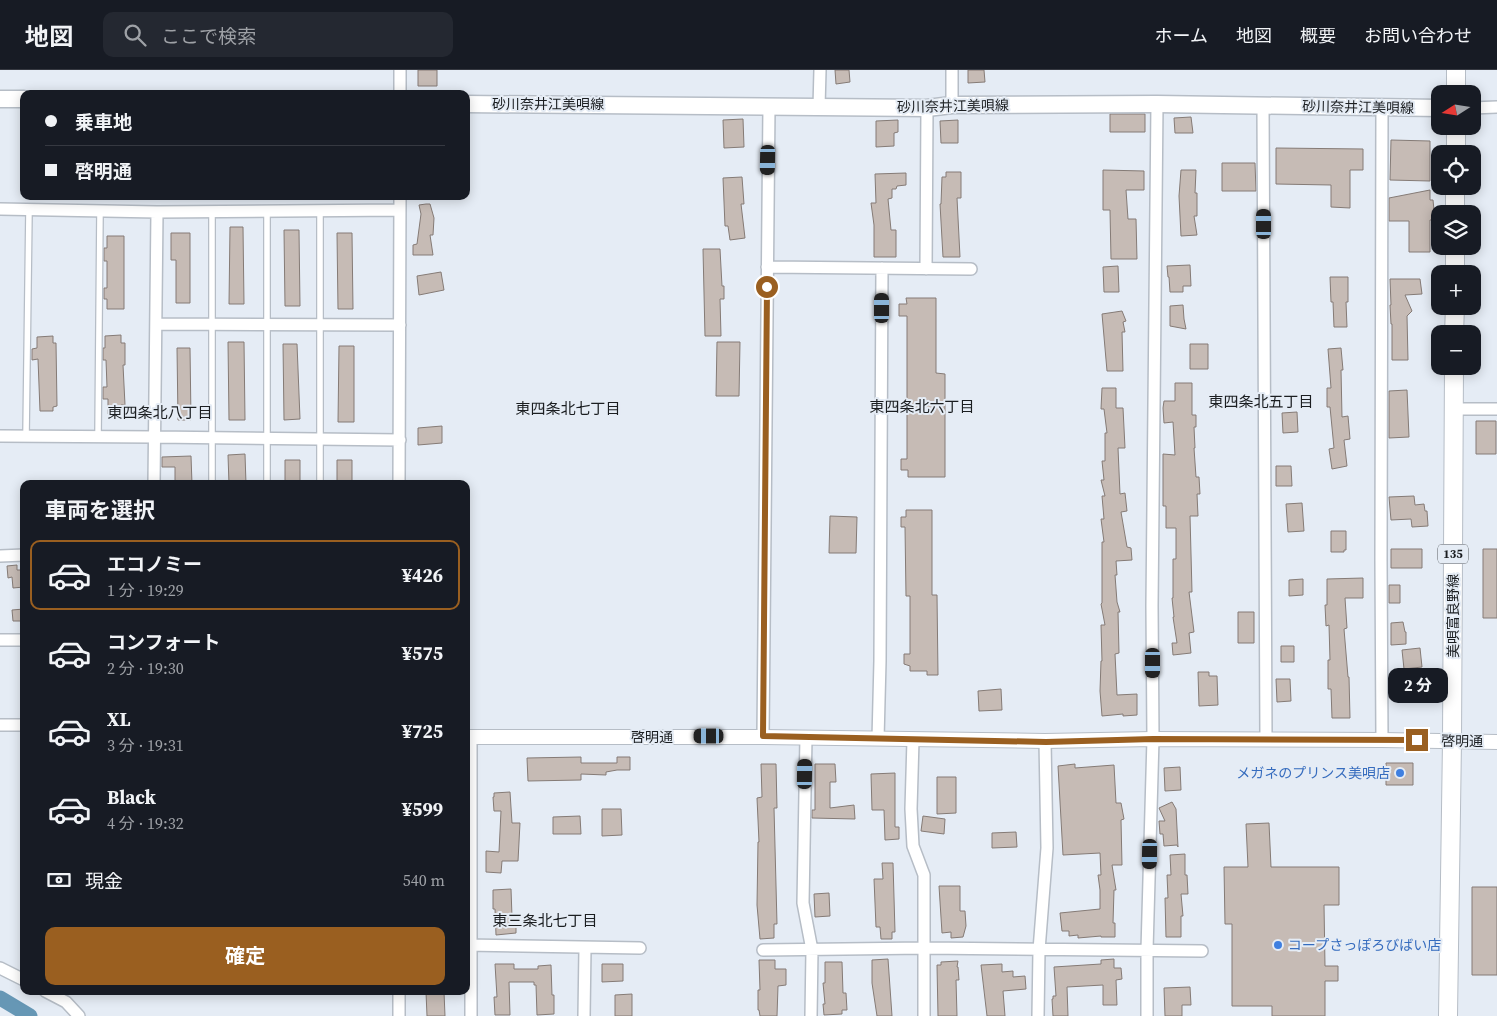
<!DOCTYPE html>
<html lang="ja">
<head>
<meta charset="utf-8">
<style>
  body { margin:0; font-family:"Source Serif 4","Noto Sans JP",serif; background:#242831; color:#f1f3f6; height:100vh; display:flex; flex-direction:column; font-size:19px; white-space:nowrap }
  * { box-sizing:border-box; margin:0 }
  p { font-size:16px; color:#9ea1a6 }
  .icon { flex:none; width:28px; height:28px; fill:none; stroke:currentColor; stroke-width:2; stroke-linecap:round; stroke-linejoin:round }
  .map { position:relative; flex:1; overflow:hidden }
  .side { position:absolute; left:20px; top:410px; width:450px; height:515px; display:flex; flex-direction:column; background:#171b24; border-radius:10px; box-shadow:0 2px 12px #0003 }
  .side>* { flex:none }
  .top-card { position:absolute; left:20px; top:20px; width:450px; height:110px; border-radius:10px; box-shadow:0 2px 12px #0003; display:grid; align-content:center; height:110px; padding:0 25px; background:#171b24 }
  .needle { width:32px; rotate:258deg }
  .tools { position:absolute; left:1431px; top:15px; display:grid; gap:10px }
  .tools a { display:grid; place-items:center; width:50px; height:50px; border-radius:10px; background:#171b24; box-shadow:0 2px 12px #0003; font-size:25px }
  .end { position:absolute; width:22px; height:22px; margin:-11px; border:6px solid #9a5f20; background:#fff; box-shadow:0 0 0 2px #fff }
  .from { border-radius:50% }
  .bubble { position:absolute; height:35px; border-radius:10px; background:#171b24; box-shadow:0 2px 12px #0003; font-size:16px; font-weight:700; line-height:35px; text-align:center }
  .car { position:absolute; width:15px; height:30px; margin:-15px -8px; border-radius:6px; box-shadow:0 0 4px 1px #0007; background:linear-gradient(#222 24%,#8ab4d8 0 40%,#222 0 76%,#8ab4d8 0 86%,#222 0) }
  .top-card b { display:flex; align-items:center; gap:18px; height:48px; font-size:19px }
  .top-card b+b { border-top:1px solid #363941 }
  .top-card i { width:12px; height:12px; background:#f1f3f6 }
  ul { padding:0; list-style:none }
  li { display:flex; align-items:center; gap:15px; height:70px; margin:0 10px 8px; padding:0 15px; border:2px solid transparent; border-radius:10px }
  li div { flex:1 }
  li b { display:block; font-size:19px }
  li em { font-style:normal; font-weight:700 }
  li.active { border-color:#9a5f20 }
  li>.icon { width:45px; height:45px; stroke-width:1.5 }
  h2 { padding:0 25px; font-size:22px; line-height:60px }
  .pay { display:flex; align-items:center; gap:12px; height:55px; padding:0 25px; font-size:19px }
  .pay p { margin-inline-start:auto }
  .cta { display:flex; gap:10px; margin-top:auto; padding:10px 25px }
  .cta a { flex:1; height:58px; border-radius:10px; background:#9a5f20; color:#fff; font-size:20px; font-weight:700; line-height:58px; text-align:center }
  header { display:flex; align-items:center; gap:30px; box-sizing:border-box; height:70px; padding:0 25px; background:#171b24; border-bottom:1px solid #363941 }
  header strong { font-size:24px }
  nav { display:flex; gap:28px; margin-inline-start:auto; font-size:18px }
  .search { width:350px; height:45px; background:#242831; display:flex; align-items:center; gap:12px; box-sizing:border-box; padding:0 18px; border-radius:10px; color:#9ea1a6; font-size:19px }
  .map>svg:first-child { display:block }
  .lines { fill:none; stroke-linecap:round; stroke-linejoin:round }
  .canal { stroke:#6697b5; stroke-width:15 }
  .building { fill:#c6bbb5; stroke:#857b76 }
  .service-casing { stroke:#b6bdc6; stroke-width:8 }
  .minor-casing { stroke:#b6bdc6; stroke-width:14 }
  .tertiary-casing { stroke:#b6bdc6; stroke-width:16 }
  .secondary-casing { stroke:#b6bdc6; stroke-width:19 }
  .primary-casing { stroke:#b6bdc6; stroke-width:20 }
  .service { stroke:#fff; stroke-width:5.5 }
  .minor { stroke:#fff; stroke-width:11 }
  .tertiary { stroke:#fff; stroke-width:14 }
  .secondary { stroke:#fff; stroke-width:16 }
  .primary { stroke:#fff; stroke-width:18 }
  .route { stroke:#9a5f20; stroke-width:6 }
  .shop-dot { fill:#3f7fe0; stroke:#e5ecf5; stroke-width:2 }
  .labels { text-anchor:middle; stroke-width:4; stroke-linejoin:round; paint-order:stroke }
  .shield { fill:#e5ecf5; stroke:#585c61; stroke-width:1 }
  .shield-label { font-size:12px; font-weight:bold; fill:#1b1e21 }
  .street-label { font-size:14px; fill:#1b1e21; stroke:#e5ecf5 }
  .shop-label { font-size:14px; fill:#366cbe; stroke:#e5ecf5; text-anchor:end }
  .neighbourhood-label { font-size:15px; fill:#1b1e21; stroke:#e5ecf5 }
</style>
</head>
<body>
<header>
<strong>地図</strong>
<div class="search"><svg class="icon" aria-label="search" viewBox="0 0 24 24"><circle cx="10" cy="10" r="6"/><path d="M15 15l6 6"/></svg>ここで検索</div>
<nav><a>ホーム</a><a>地図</a><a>概要</a><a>お問い合わせ</a></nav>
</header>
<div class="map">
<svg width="1497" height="946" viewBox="0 0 1497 946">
  <rect width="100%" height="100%" fill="#e5ecf5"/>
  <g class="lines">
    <path class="canal" d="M0 928 30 946"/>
  </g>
  <path class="building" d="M418 0H437V16H418Z
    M835 0H849L850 12 836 14Z
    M968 0H984L985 12 968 13Z
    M1110 44H1145V62H1110Z
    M1191 47 1193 63H1175L1174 48Z
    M743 49 744 77 724 78 723 50Z
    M898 50V62L894 63V76L876 77V51Z
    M958 50V73H941L940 51Z
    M1391 70 1430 71V111L1390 110Z
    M1276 78 1363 79V100H1350V138L1331 137V115L1276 114Z
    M1222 93H1255L1256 121H1222Z
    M1103 100 1144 101V120H1126L1128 149H1136L1137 189H1111L1110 140H1103Z
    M1181 100H1196L1195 123H1197V146H1194L1197 165 1181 166 1179 126Z
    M946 102H961V128H957L960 187H943L940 134H941L942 107H946Z
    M906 103V115L897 116 896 119H892V128L888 129 891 160H896V187H874V155L871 133H876L875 104Z
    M742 107 744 134H741L745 168 730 170 728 156H725L723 108Z
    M1430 120V130H1433L1435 150H1430V182H1409V151H1389V128Z
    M426 134H430L434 148 433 165H430L433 185H413V175L417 174 421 144 419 135Z
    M230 157H243L244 234H229Z
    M284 160H299L300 236H285Z
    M171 163H190V233H176V190H171Z
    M337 163H352L353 239H338Z
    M107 166H124V239H107V229H104V218H107V191H104V178H107Z
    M703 179H720L722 216H724V229H720L721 266H705Z
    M1190 195 1191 216H1183V222H1170L1169 207H1168L1167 196Z
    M1118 196 1119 222H1104L1103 197Z
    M441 202 444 220 419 225 417 206Z
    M1330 207H1348V232H1346L1347 257H1334L1333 232H1331Z
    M1390 209H1420L1422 224 1405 225 1412 241 1407 246 1408 290H1392V254H1391L1390 235H1391Z
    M906 228H936V303L945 304V407H908V400H901V389H907V246H899V234H907Z
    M1183 235 1184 249 1186 259 1170 256V236Z
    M1122 241 1126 251 1123 252 1125 262H1122L1123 301H1107L1102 244Z
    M121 265V273H125V295H123L125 335H121V343L108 344V329H103V317H107L106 290H103V278H105V266Z
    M53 266V273H56L57 336 53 337V341H40L38 289 32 290V279L37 278V267Z
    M228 272H244L245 350H229Z
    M717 272H740L739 326H716Z
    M283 274H297L300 349 284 350Z
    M1190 274H1208V299H1190Z
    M339 276H354V352H338Z
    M177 278H190L191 350H178Z
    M1341 278 1343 300H1341L1342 347 1348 346 1350 369 1344 370 1347 396 1332 399 1329 379 1334 378 1330 337H1327V318H1331L1328 279Z
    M1175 313H1192V345H1196V357H1194L1195 378H1194L1196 407H1199L1200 424H1197L1198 446H1190L1192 522H1189L1194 562 1189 563 1191 583 1173 585 1172 573H1177L1173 547H1174L1172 528H1173V489H1176V458H1166V436H1163V384L1175 385 1173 352 1164 353 1163 338 1164 331H1175Z
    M1102 318H1116V338H1123L1125 378H1118L1120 424 1125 423 1127 441 1121 442 1127 477 1131 478 1132 490 1116 491 1117 505H1115L1117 532 1120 542H1118L1119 583 1115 584 1117 625 1137 624V645L1123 646V644L1102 646 1100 621 1101 591H1102L1101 555H1105L1101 534 1102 533V472H1104L1101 449H1104L1102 426H1105L1101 410H1104L1102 391H1105V363H1107L1104 339H1101Z
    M1407 320 1409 367 1389 368V321Z
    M1297 342 1298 362 1283 363 1282 343Z
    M1476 351H1496V384H1476Z
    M442 356V373L418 375V358Z
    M245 384 246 414H229L228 385Z
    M191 386 192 414H175V397H162V387Z
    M285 390H300V414H285Z
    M337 390H352V414H337Z
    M1276 396H1291L1292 416H1276Z
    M1414 426 1415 435 1424 434 1425 441H1427L1428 456 1412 457 1411 449 1391 450 1389 427Z
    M1302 433 1304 461 1288 462 1286 434Z
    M906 440H932V525H937L938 605H927V601H910V596L904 594V584H910V526H906L905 457H901V447H906Z
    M830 446 857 447 856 483H829Z
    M1331 461H1346V480H1344V482H1331Z
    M1391 479H1422V498H1391Z
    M1483 479H1497V548H1483Z
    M17 495V500H24V517L13 518 12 507 8 508 7 496Z
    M1363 508V528H1345L1347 558 1344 559 1348 607H1349L1350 648H1332L1331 619H1328V590H1330L1329 555 1326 556 1325 535H1327V509Z
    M1303 509V525L1289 526V510Z
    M1389 515H1400V533H1389Z
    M24 539V551H13L12 540Z
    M1238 542H1254V573H1238Z
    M1403 552 1405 562H1406V574L1391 575V553Z
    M1281 576H1294V592H1281Z
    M1420 578 1422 597 1404 599 1402 580Z
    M1198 602H1209V606H1217L1218 635 1199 636Z
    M1406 602 1408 627 1389 628V623L1393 619V605Z
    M1276 609H1290L1291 631 1277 632Z
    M1001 619 1002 640 979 641 978 621Z
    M581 687V693H617V687H630V700H617L606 702V705L581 704V710L528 711 527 688Z
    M1386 693H1413V715H1386Z
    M761 694H776L777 738H774L777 854H774V868L760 869 757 835 758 772H759L757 728 762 727Z
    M815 694H835L836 712H830V738L854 735 855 749 812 748V740H815Z
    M1075 694V698L1114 695 1116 733H1121L1124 749 1121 750 1122 795H1112L1116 820H1114L1113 853H1115V867H1101V866L1078 868V865L1069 866V861H1062L1060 843 1100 839V820L1098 805H1101L1100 783 1063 785 1058 696Z
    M1180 697 1181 720 1165 721 1164 698Z
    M895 703V757H899V769L885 770 884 740H872L871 704Z
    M937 707H956V743L937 744Z
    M510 722 512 753H520L518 791H502L501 803 486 802V781L499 782 501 741H494L493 727H494V723Z
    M1172 732 1176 739 1178 777 1177 775 1164 776 1163 764H1160L1159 751H1165L1159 738Z
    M602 739H621L622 765 602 766Z
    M580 746 581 764H553V747Z
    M923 746 945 749 944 764 921 761Z
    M1269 753 1271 797H1339V835H1324L1325 896H1338V911H1325V946H1272V936H1232V854H1225L1224 797H1248L1246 754Z
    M1016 762 1017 777 992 778V763Z
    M1185 784V805H1187L1188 824H1181L1183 846H1181V867H1166L1165 828H1168L1167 805H1171L1170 785Z
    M882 793H893L895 862H892V869H881L880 857H876L874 809H883Z
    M939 816H960V841H965L966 856 963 867 951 868V862L942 863Z
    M1472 817H1497V905H1472Z
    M511 819 512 847H516V863L496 865 495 839H493V820Z
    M829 823 830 846 815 847 814 824Z
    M888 889 892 946H877L872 913V890Z
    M1114 889V898H1121L1122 909 1116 910 1117 935H1103V915L1067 917 1068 946H1053L1052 929H1053V926H1056L1054 897 1101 894V890Z
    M759 890H775V899H786V915L778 916 777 946H760L759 940H758V920H760Z
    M958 891 957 897H958L959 910H956L957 946H938L937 895H941V892Z
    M825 892H842L843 923H846L847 940H842V944L824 945 823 934H825L823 913H825Z
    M495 894H514V899H538V896L551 895 552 925H554V944L537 945 536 915H534V912H509L510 945H495L494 927H497Z
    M602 894H623V911L602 912Z
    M1002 894V902L1013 901V907L1025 906 1026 919 1003 921 1005 946H987L981 895Z
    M1190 917 1191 935H1182V946H1165L1164 918Z
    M426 922H444L445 946H427Z
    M632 924V946H615V925Z"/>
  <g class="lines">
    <g class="service-casing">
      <path id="service" d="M26 366 29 140
        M98 367 100 141
        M212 414V142
        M267 414V141
        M320 414V141"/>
    </g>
    <g class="minor-casing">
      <path id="minor" d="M400 0V24
        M952 0V35
        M1263 35 1266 669
        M819 37 820 0
        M1382 37 1381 491 1382 670
        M1472 38 1497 37
        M0 139 157 142 399 140
        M767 197 971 199
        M926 199 927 38
        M156 254 400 255
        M1454 339H1497
        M0 366 155 367 400 370
        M154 414 157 142
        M399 414 400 126
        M0 486 24 485
        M0 570H24
        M0 655H24
        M763 667 769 36
        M806 667 803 833 812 880 811 946
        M878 669 880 591 882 198
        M913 670 911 739 913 776 924 805V946
        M466 875 640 878
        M763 880 925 878 1202 881
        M0 898 24 910
        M45 921 66 932 79 946
        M399 946V921
        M471 946V668
        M584 946 585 878
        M1038 946 1039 880 1047 778 1045 671
        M1147 946V880L1153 669 1152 536 1157 34"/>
    </g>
    <g class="tertiary-casing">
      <path id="tertiary" d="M466 667H763L1045 671 1153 669 1382 670 1497 672"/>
    </g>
    <g class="secondary-casing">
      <path id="secondary" d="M0 29H24
        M466 34 927 38 952 35 1157 34 1440 38"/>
    </g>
    <g class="primary-casing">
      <path id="primary" d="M1456 24V0
        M1456 84V56
        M1455 144V116
        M1455 204V176
        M1454 264 1455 236
        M1448 946 1452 671 1454 296"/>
    </g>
    <use href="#service" class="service"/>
    <use href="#minor" class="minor"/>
    <use href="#tertiary" class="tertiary"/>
    <use href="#secondary" class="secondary"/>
    <use href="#primary" class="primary"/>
  </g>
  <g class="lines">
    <path class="route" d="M767 217 763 666 1046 672 1153 669 1417 670"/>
  </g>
  <g class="shop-dot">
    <circle cx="1400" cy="703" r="5"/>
    <circle cx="1278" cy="875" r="5"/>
  </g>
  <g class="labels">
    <rect class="shield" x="1438" y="474.5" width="30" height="19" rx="4"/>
    <g class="shield-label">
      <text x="1453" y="488">135</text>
    </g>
    <g class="street-label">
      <text x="548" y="39">砂川奈井江美唄線</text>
      <text transform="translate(953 36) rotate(-1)" y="5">砂川奈井江美唄線</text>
      <text transform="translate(1358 37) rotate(1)" y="5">砂川奈井江美唄線</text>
      <text transform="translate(1453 546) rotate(-90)" y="5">美唄富良野線</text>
      <text x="652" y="672">啓明通</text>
      <text transform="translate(1462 671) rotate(1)" y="5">啓明通</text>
    </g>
    <g class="shop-label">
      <text x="1390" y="708">メガネのプリンス美唄店</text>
      <text x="1288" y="880" text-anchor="start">コープさっぽろびばい店</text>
    </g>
    <g class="neighbourhood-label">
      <text x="1261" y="337">東四条北五丁目</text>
      <text x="922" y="342">東四条北六丁目</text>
      <text x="568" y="344">東四条北七丁目</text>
      <text x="160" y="348">東四条北八丁目</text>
      <text x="545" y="856">東三条北七丁目</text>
    </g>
  </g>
</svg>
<div class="tools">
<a><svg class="needle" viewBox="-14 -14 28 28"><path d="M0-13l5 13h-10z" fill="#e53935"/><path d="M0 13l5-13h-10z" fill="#9ea1a6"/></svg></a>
<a><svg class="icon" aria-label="locate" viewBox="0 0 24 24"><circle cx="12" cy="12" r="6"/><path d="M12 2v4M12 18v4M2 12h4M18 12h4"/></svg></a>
<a><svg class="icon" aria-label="layers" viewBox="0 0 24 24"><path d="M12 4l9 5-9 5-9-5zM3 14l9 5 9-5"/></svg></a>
<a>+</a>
<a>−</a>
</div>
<i class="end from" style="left:767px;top:217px"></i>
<i class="end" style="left:1417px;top:670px"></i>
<div class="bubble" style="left:1388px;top:598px;width:60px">2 分</div>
<i class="car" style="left:768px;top:90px;rotate:181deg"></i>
<i class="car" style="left:1264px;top:154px;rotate:0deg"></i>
<i class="car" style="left:882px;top:238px;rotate:0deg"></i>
<i class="car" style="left:1153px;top:593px;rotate:180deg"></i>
<i class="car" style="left:709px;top:666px;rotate:270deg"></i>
<i class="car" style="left:805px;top:704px;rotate:1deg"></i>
<i class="car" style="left:1150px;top:784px;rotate:181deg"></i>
<div class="top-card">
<b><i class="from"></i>乗車地</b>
<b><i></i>啓明通</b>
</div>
<section class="side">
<h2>車両を選択</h2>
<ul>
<li class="active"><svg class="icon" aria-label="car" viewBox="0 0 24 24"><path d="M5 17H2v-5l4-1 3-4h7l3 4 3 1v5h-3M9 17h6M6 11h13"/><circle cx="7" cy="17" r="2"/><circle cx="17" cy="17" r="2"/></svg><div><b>エコノミー</b><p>1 分 · 19:29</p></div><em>¥426</em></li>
<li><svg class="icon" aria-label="car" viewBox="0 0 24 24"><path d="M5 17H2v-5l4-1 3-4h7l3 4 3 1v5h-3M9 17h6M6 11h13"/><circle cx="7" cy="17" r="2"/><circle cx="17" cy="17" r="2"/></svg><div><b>コンフォート</b><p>2 分 · 19:30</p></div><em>¥575</em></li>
<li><svg class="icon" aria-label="car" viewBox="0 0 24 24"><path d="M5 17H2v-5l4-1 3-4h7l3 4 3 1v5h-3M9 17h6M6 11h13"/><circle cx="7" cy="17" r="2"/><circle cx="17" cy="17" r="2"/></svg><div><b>XL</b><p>3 分 · 19:31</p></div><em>¥725</em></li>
<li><svg class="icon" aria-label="car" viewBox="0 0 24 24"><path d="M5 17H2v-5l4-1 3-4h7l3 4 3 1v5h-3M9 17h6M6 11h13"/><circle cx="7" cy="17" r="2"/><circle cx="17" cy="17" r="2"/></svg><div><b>Black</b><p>4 分 · 19:32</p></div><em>¥599</em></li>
</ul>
<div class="pay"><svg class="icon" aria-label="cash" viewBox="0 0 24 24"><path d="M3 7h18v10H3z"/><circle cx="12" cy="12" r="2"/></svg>現金<p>540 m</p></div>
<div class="cta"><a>確定</a></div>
</section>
</div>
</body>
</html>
